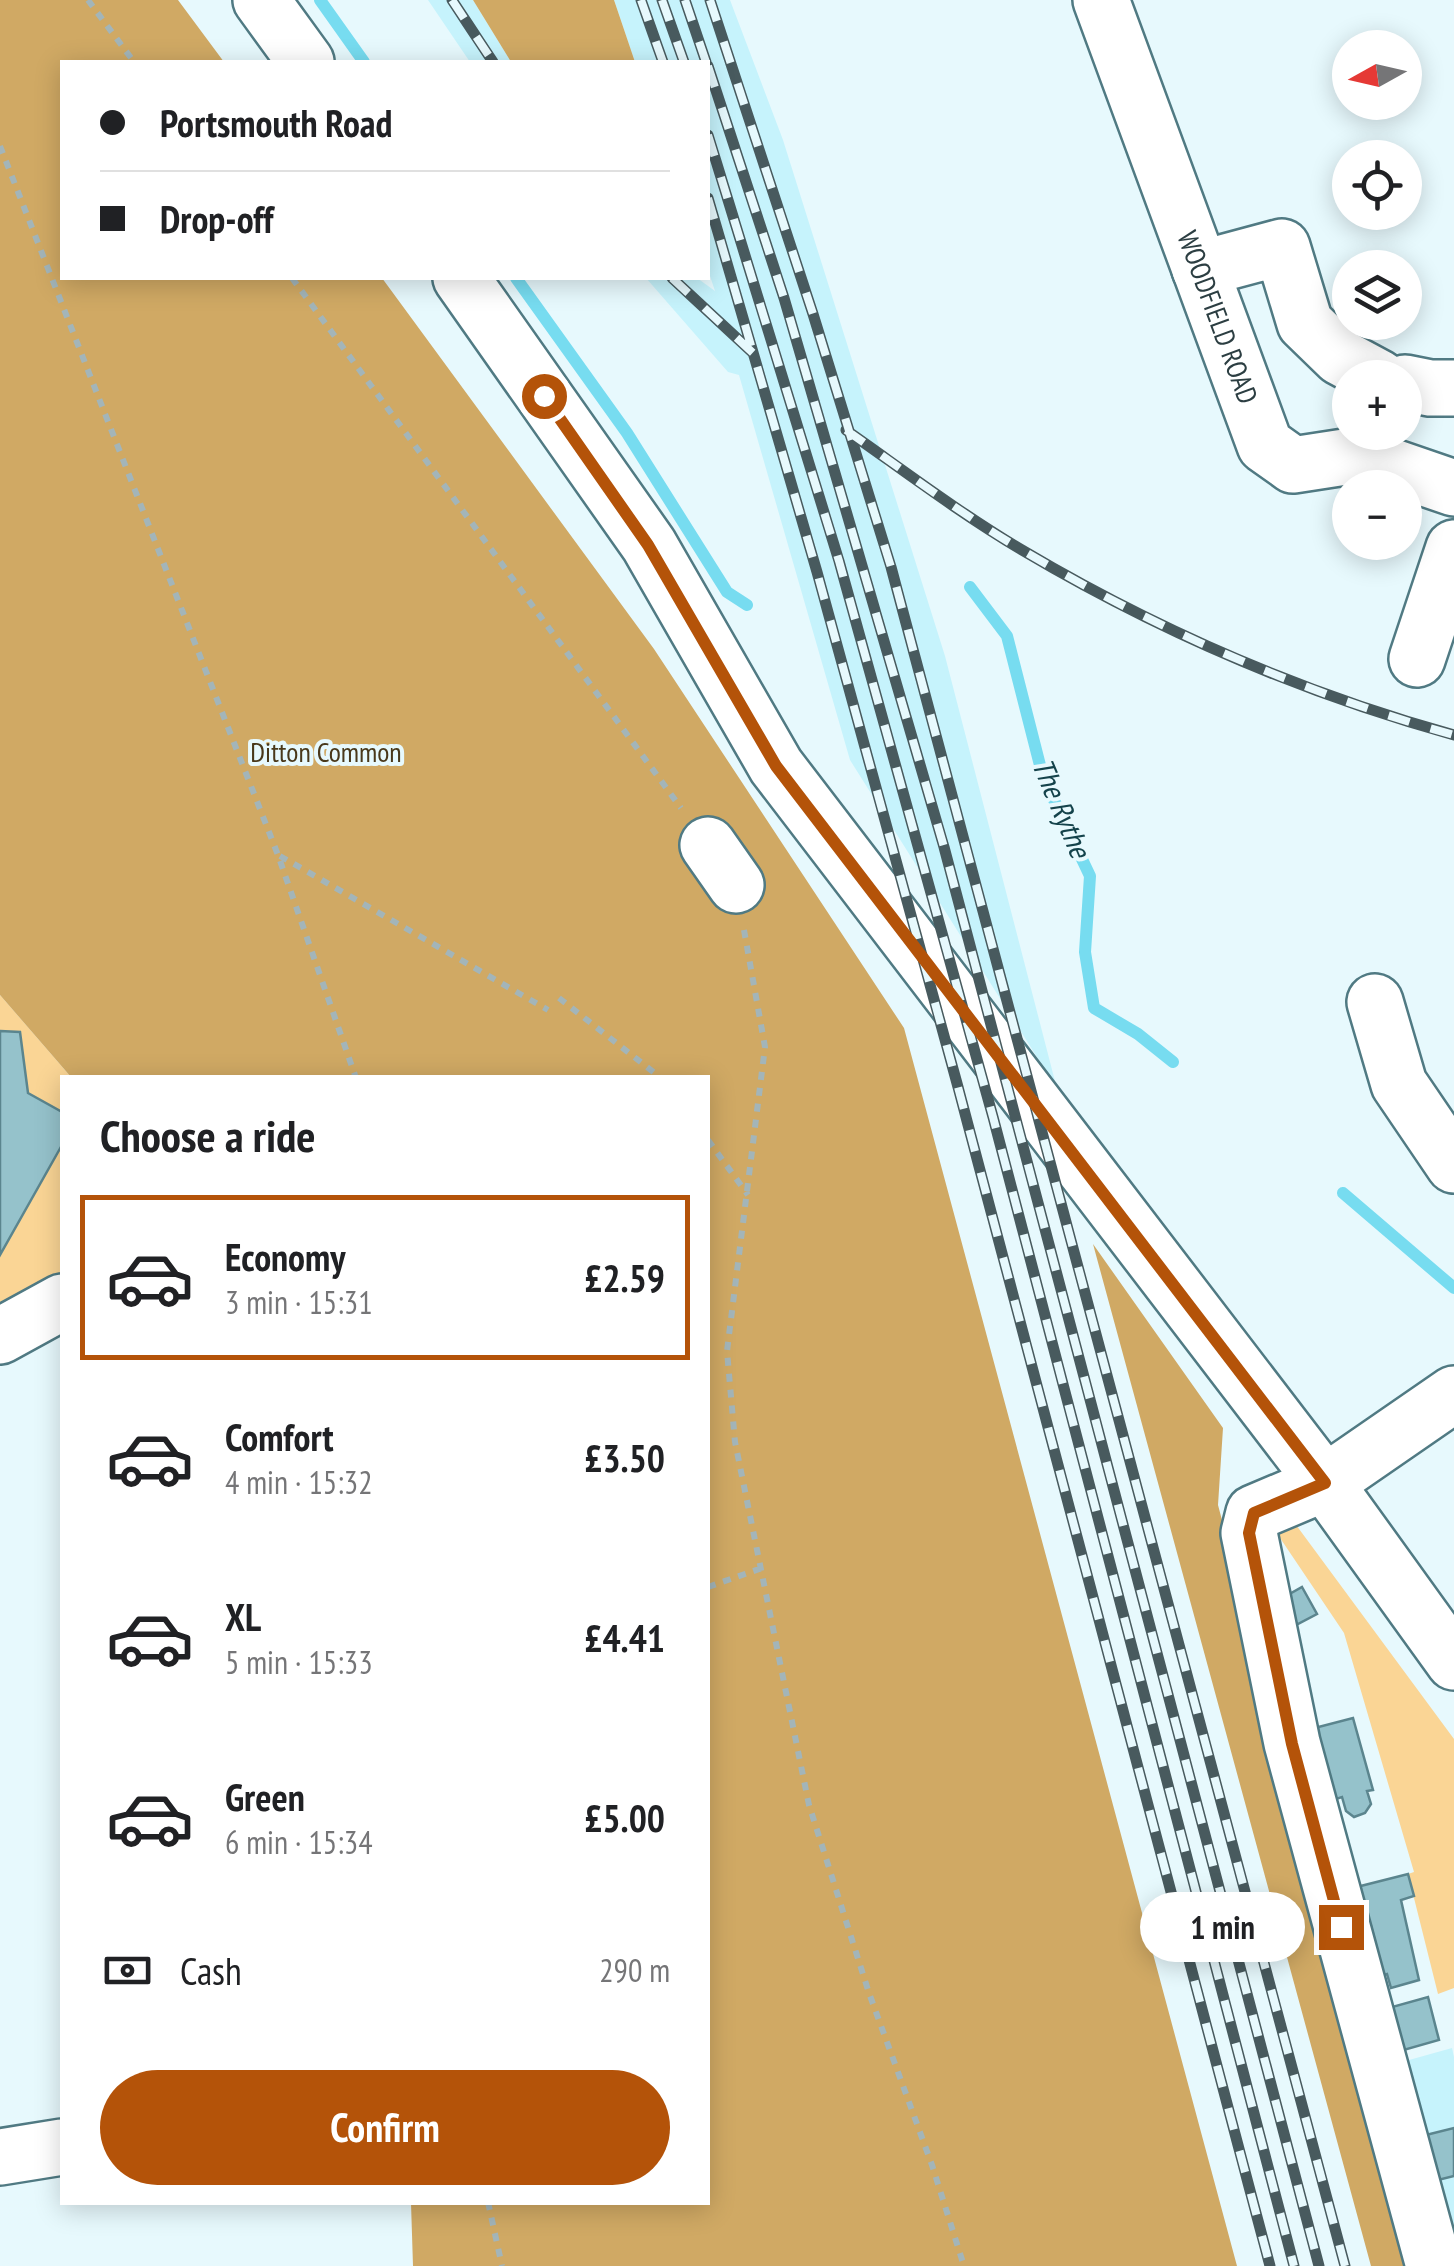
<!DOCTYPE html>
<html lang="en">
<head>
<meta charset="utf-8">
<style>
  body { margin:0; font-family:"PT Sans Narrow",sans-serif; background:#f6f6f6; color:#202124; height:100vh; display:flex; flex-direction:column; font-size:38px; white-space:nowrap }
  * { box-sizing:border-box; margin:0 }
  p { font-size:32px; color:#757577 }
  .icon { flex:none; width:55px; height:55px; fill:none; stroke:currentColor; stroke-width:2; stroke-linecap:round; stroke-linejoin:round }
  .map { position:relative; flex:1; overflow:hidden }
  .side { position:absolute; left:60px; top:1075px; width:650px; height:1130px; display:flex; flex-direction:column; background:#fff; border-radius:0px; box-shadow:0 5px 25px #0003 }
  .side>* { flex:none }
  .top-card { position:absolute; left:60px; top:60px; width:650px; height:220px; border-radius:0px; box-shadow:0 5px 25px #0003; display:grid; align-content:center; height:220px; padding:0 40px; background:#fff }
  .needle { width:65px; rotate:262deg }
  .tools { position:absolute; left:1332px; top:30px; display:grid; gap:20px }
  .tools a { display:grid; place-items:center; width:90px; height:90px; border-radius:50%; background:#fff; box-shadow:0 5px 25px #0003; font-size:50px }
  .end { position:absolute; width:45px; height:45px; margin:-22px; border:12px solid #b45309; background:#fff; box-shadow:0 0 0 5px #fff }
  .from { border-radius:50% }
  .bubble { position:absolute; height:70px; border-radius:35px; background:#fff; box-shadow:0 5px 25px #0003; font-size:32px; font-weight:800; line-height:70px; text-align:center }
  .top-card b { display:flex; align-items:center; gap:35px; height:95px; font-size:38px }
  .top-card b+b { border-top:2px solid #e0e0e0 }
  .top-card i { width:25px; height:25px; background:#202124 }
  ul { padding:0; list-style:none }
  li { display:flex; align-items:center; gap:30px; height:165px; margin:0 20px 15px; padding:0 20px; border:5px solid transparent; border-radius:0px }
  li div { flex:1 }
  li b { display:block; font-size:38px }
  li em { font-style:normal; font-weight:800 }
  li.active { border-color:#b45309 }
  li>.icon { width:90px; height:90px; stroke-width:1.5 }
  h2 { padding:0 40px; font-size:45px; line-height:120px }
  .pay { display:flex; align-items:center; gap:25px; height:110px; padding:0 40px; font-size:38px }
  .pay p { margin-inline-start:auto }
  .primary-button { display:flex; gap:20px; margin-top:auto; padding:20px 40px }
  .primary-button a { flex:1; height:115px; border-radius:60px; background:#b45309; color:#fff; font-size:40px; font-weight:800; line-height:115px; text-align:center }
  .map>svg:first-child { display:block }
  .built { fill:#c6f3fc }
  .green { fill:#fad595 }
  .forest { fill:#d0a964 }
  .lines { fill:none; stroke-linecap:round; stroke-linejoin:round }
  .stream { stroke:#77dcf0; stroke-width:12 }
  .building { fill:#95c2cb; stroke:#5b858e; stroke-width:2.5 }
  .minor-casing { stroke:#507a83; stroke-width:60 }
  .major-casing { stroke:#507a83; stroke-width:60 }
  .path { stroke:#a3b5b9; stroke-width:6; stroke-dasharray:8 8; stroke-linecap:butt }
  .minor { stroke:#fff; stroke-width:55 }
  .major { stroke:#fff; stroke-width:55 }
  .rail-casing { stroke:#485a5e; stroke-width:11 }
  .rail { stroke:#e7f9fd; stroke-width:8; stroke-dasharray:22; stroke-linecap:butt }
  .route { stroke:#b45309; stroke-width:12 }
  .labels { text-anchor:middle; stroke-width:8; stroke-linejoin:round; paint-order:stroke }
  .street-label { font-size:28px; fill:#2c3e42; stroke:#e7f9fd }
  .park-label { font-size:28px; fill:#49381a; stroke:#e7f9fd }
  .water-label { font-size:30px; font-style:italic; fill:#14434b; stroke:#e7f9fd }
</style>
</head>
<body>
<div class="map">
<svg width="1454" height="2266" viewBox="0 0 1454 2266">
  <rect width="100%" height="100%" fill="#e7f9fd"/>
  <path class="built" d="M428 0H473L511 62H470Z
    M614 0H730L783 140 945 656 1057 1089 850 760 739 375 728 372 646 278H697L715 291 708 270V62H635Z
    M1452 2048 1454 2057V2266L1359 2074Z"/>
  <path class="green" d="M0 995 71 1077 62 1078V1284L0 1322Z
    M1288 1514 1454 1739V1988L1438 1994 1408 1874 1414 1872 1344 1633 1274 1529Z"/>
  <path class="forest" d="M0 0H178L224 62H62V278H382L654 649 904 1028 1237 2266H413L411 2203 708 2202V1078L71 1077 0 995Z
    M473 0H614L635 62H511Z
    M1093 1244 1223 1428 1218 1505 1420 2266H1371Z"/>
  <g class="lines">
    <path class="stream" d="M320 0 364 62
      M516 278 627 433 727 592 747 605
      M970 587 1007 636 1043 777 1090 876 1085 952 1094 1008 1138 1034 1173 1062
      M1343 1193 1454 1288"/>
  </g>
  <path class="building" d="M0 1031 20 1032 28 1093 62 1112V1145L0 1255Z
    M1302 1587 1317 1614 1294 1626 1279 1600Z
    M1353 1718 1373 1790 1367 1791 1371 1804 1365 1813 1354 1817 1346 1811 1342 1797 1336 1799 1325 1762 1303 1731Z
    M1408 1874 1414 1896 1401 1900 1419 1980 1391 1988 1387 1974 1384 1975 1371 1926 1351 1932 1341 1891Z
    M1428 1997 1439 2040 1386 2055 1374 2012Z
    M1454 2128V2176L1422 2184 1410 2139Z"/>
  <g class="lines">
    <g class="minor-casing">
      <g id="minor">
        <path id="s1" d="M1101 0 1265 445 1293 465 1358 455 1454 488"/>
        <path d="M1200 269 1282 247 1305 323 1340 357 1379 378"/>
        <path d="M1405 383 1430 388H1454"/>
        <path d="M1417 659 1454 548"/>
        <path d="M708 845 736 885"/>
        <path d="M1375 1002 1399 1084 1454 1165"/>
        <path d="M0 1336 62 1302"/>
        <path d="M0 2157 62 2147"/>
        <path d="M1434 2266 1292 1743 1249 1533 1254 1513 1325 1483 1454 1394"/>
      </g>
    </g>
    <g class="major-casing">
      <path id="major" d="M261 0 306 62
        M461 278 649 545 776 766 1325 1483 1454 1662"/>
    </g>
    <path class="path" d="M88 0 134 62
      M0 146 278 855 356 1078
      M292 278 681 808
      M280 856 548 1010
      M744 930 765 1047 727 1351 735 1442 809 1805 869 1993 932 2165 964 2266
      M559 998 661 1078
      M708 1140 748 1195
      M708 1587 762 1568
      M488 2202 502 2266"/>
    <use href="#minor" class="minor"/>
    <use href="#major" class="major"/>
    <g class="rail-casing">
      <path id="rail" d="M452 0 493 62
        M641 0 663 62
        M662 0 684 62
        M685 0 706 62
        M710 0 813 314 891 567 1345 2266
        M708 66 784 298 944 847 1319 2266
        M708 135 839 561 993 1117 1294 2266
        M708 198 817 572 958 1087 1270 2266
        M672 278 753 353
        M846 430C903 470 961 514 1022 550 1157 630 1303 693 1454 735"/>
    </g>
    <use href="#rail" class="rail"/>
  </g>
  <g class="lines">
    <path class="route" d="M544 396 648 545 776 766 1325 1483 1254 1513 1249 1533 1292 1744 1341 1927"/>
  </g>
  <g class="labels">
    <g class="street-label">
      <text dy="10" stroke="none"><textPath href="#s1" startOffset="338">WOODFIELD ROAD</textPath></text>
    </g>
    <g class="park-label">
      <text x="326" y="762">Ditton Common</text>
    </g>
    <g class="water-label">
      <text transform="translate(1061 808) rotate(67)" y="10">The Rythe</text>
    </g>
  </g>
</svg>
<div class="tools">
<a><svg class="needle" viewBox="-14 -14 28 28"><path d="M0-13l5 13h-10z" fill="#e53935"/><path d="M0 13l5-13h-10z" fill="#757577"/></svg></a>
<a><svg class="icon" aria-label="locate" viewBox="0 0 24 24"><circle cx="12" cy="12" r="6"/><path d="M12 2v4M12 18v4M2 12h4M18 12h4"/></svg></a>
<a><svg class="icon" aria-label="layers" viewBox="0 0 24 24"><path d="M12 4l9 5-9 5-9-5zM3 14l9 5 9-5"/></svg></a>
<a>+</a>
<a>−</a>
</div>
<i class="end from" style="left:544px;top:396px"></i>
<i class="end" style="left:1341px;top:1927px"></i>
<div class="bubble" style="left:1140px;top:1892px;width:165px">1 min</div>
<div class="top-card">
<b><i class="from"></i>Portsmouth Road</b>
<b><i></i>Drop-off</b>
</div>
<section class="side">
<h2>Choose a ride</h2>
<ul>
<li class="active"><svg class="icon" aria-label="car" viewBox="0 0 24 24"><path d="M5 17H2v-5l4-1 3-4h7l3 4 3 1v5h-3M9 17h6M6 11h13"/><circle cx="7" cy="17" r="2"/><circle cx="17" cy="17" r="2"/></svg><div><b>Economy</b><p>3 min · 15:31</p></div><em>£2.59</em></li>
<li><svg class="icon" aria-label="car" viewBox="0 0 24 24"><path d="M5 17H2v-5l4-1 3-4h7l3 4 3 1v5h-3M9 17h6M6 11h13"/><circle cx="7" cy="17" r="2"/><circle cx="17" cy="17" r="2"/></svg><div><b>Comfort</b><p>4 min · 15:32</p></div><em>£3.50</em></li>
<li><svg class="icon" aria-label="car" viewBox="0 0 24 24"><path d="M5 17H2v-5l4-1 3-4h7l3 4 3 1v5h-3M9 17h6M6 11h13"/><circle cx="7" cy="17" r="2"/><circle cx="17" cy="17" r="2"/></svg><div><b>XL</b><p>5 min · 15:33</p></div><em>£4.41</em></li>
<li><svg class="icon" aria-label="car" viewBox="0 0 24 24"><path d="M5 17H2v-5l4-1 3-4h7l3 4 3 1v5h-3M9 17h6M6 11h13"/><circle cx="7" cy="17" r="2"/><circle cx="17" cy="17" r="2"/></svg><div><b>Green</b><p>6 min · 15:34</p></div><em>£5.00</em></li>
</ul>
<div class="pay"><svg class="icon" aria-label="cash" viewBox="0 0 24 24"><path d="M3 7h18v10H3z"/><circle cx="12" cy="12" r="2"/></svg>Cash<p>290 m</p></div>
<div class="primary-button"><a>Confirm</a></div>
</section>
</div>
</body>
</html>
